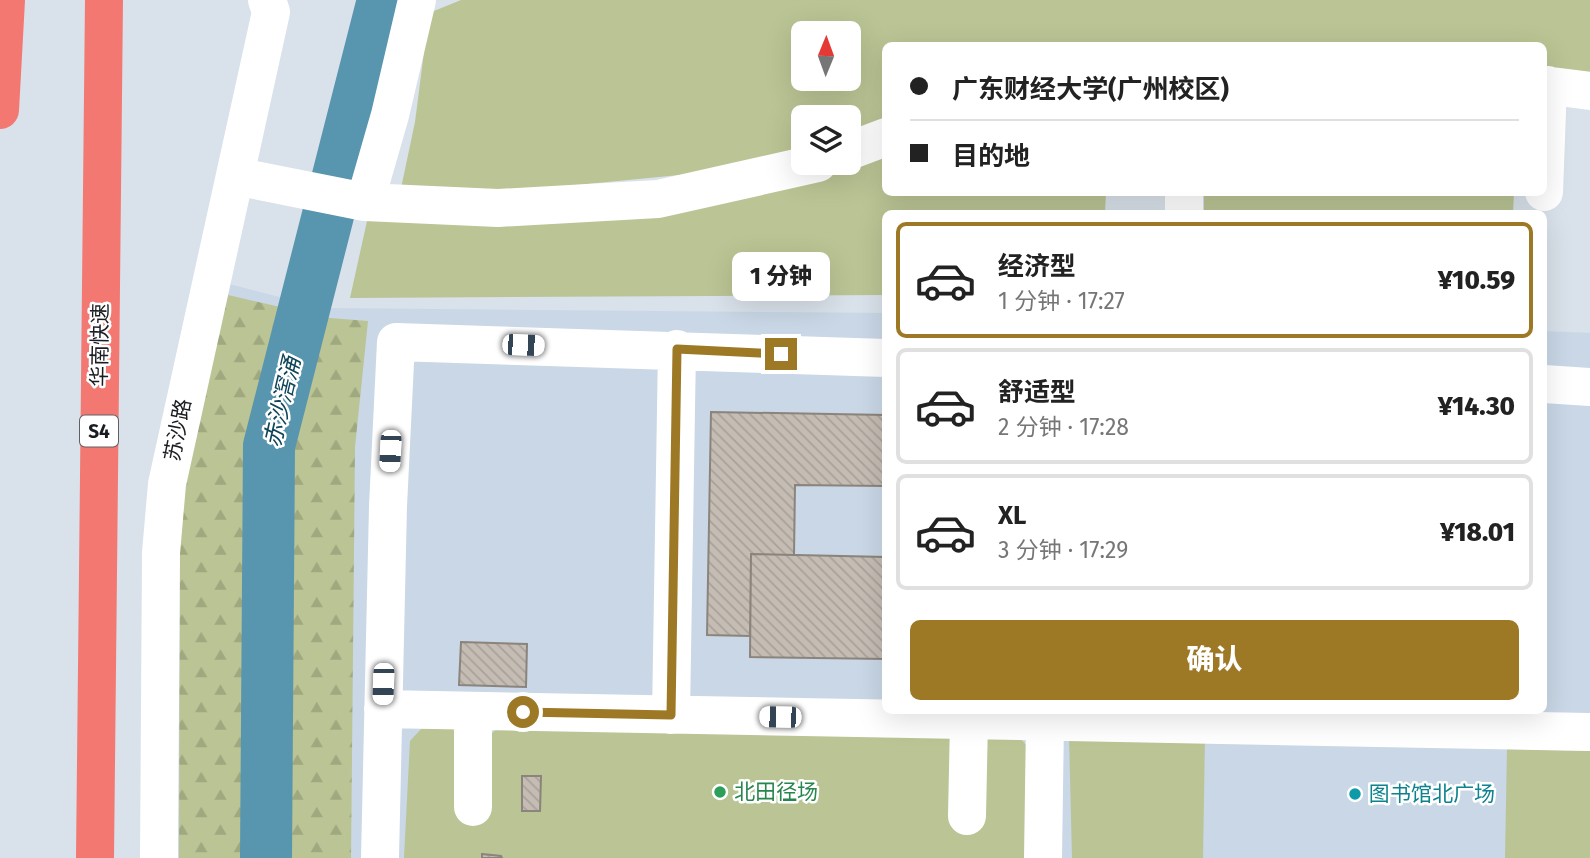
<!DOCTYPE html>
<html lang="zh">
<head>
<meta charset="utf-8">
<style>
  body { margin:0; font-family:"Fira Sans","Noto Sans SC",sans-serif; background:#f2f2f2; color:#222; height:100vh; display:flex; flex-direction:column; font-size:26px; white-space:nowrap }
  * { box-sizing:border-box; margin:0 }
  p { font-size:23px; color:#767676 }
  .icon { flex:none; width:38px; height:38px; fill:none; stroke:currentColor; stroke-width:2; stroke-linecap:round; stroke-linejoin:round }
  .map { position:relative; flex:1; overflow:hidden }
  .sheet { position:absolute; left:882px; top:210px; width:665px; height:504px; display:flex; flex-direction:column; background:#fff; border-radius:10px; box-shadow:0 7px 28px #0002 }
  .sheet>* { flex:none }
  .hud { position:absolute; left:882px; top:42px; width:665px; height:154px; border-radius:10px; box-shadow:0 7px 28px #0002; display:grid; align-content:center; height:154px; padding:0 28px; background:#fff }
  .needle { width:46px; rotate:1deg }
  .buttons { position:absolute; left:791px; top:21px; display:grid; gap:14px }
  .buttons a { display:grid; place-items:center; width:70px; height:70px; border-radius:10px; background:#fff; box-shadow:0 7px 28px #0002; font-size:35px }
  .end { position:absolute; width:32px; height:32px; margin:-16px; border:9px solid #9d7925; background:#fff; box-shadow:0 0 0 4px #fff }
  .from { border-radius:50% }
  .bubble { position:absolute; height:49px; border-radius:10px; background:#fff; box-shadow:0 7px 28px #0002; font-size:23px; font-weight:800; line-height:49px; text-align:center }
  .car { position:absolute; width:21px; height:42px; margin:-21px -10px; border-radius:9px; box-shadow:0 0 5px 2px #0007; background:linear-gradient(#fff 24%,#345 0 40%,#fff 0 76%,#345 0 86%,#fff 0) }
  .hud b { display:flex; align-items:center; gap:24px; height:66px; font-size:26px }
  .hud b+b { border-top:2px solid #e0e0e0 }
  .hud i { width:18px; height:18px; background:#222 }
  ul { padding:12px 0 0; list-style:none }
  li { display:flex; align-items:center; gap:21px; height:116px; margin:0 14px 10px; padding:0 14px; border:4px solid #e0e0e0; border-radius:10px }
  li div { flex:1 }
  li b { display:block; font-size:26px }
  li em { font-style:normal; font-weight:800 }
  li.active { border-color:#9d7925 }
  li>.icon { width:63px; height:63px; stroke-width:1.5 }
  .cta { display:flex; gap:14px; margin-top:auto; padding:14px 28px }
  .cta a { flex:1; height:80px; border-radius:10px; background:#9d7925; color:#fff; font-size:28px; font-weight:800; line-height:80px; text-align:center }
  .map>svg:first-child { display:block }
  .built { fill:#c9d7e6 }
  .green { fill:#bac494; fill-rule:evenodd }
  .forest { fill:url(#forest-firs) }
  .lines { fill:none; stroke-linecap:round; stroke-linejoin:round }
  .river { stroke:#5895ae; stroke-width:52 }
  .building { fill:url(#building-back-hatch); stroke:#8b847c; stroke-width:2 }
  .minor { stroke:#fff; stroke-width:38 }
  .highway { stroke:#f37872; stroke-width:38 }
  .route { stroke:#9d7925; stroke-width:9 }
  .leisure-dot { fill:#2e9e5b; stroke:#fff; stroke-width:2.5 }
  .culture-dot { fill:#0f9aa8; stroke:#fff; stroke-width:2.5 }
  .labels { text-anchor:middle; stroke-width:5; stroke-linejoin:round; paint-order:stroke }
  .shield { fill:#fff; stroke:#5e6063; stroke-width:2 }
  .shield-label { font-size:19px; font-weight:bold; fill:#191c20 }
  .street-label { font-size:21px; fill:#191c20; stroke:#fff }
  .leisure-label { font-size:21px; fill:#27864d; stroke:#fff; text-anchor:start }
  .culture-label { font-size:21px; fill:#0d838f; stroke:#fff; text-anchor:start }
  .water-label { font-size:23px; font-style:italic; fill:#0f4558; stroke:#fff }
</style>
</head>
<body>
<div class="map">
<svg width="1590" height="858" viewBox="0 0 1590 858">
  <defs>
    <pattern id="forest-firs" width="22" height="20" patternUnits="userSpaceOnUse" patternTransform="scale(1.75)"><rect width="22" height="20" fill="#bac494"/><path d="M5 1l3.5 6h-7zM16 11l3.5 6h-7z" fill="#9fa87f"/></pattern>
    <pattern id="building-back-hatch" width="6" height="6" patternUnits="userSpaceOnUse" patternTransform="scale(1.75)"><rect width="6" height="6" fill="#c5bdb4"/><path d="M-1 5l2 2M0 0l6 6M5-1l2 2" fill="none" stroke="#a9a29a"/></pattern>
  </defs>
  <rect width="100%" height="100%" fill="#d9e1ea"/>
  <path class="built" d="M225 283 322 308 885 313 886 710H1544V331L1590 333V858H173L174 484Z"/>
  <path class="green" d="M461 0H1590V83L1544 76V46H886L885 125 849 137V117H803V151L752 168 514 191 400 193 415 122 429 13ZM803 33H849V79H803Z
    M885 146 886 192 1106 193 1105 213 886 214 885 295 350 298 367 221 666 205Z
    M1204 193V192L1514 193 1513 213 1204 214Z
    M437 728 456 729 492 807V733L497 729 1021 739 1026 745 1025 858H404L410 741 421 729Z
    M1069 735 1205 736 1203 858H1072Z
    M1507 749 1590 751V858H1505Z"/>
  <path class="forest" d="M228 295 289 309 259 432 249 518 246 858H179L180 486Z
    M317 317 368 321 355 447 351 858H283L290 452Z"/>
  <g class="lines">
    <path class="river" d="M266 858 269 446 383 0"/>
  </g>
  <path class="building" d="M711 412 886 415V486L795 485 794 555 751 554 750 636 707 635Z
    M751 554 886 557V659L750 657Z
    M461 642 527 644 526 687 459 685Z
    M522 776H541L540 811H522Z
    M482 854 501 856 502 858H482Z"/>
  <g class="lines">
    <path class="minor" d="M417 0 390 115 365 202 498 208 658 199 818 163
      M1544 85 1590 91
      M849 151 886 137
      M235 176 365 202
      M1544 192 1548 85
      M1184 214V192
      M1544 384 1590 387
      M383 709 1590 732
      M473 711V807
      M671 715 677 349
      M967 816 969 721
      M159 858 161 553 167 484 271 12 267 0
      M380 858 388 506 396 342 886 358
      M1043 858 1045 722"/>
    <path class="highway" d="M0 110 6 0
      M95 858 104 0"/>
  </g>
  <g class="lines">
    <path class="route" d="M523 712 671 715 677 349 781 354"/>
  </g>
  <circle class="leisure-dot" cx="720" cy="792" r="7"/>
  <circle class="culture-dot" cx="1355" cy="794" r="7"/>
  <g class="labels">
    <rect class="shield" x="80" y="415.5" width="38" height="31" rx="5"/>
    <g class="shield-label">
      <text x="99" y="438">S4</text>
    </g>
    <g class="street-label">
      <text transform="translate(100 345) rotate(-89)" y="7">华南快速</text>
      <text transform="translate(178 430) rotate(-79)" y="7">苏沙路</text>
    </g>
    <g class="leisure-label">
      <text x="734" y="799">北田径场</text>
    </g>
    <g class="culture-label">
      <text x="1369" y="801">图书馆北广场</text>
    </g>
    <g class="water-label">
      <text transform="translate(282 402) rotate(-77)" y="8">赤沙滘涌</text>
    </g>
  </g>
</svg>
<div class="buttons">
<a><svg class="needle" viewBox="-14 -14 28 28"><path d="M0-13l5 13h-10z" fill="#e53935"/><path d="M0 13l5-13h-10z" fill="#767676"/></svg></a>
<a><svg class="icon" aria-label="layers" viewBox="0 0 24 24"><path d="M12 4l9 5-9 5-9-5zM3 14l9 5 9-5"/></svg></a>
</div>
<i class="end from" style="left:523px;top:712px"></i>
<i class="end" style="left:781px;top:354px"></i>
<div class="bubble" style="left:732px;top:252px;width:98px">1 分钟</div>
<i class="car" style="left:523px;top:345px;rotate:92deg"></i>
<i class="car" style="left:390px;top:451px;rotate:183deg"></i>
<i class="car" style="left:383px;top:684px;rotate:182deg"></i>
<i class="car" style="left:780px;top:717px;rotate:271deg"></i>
<div class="hud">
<b><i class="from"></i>广东财经大学(广州校区)</b>
<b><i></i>目的地</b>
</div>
<section class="sheet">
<ul>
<li class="active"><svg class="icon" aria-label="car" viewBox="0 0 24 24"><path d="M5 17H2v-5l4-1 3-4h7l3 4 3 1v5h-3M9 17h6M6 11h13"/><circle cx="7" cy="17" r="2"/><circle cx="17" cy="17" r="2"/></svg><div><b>经济型</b><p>1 分钟 · 17:27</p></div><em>¥10.59</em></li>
<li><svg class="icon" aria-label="car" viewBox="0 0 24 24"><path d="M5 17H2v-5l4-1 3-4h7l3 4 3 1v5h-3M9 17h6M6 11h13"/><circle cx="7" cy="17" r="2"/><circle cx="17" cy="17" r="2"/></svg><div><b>舒适型</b><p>2 分钟 · 17:28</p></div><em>¥14.30</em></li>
<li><svg class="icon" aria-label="car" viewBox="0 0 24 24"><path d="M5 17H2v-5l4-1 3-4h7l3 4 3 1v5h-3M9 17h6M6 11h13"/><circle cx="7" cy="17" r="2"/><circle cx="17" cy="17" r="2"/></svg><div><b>XL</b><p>3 分钟 · 17:29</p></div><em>¥18.01</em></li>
</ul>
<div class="cta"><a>确认</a></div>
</section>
</div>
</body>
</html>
